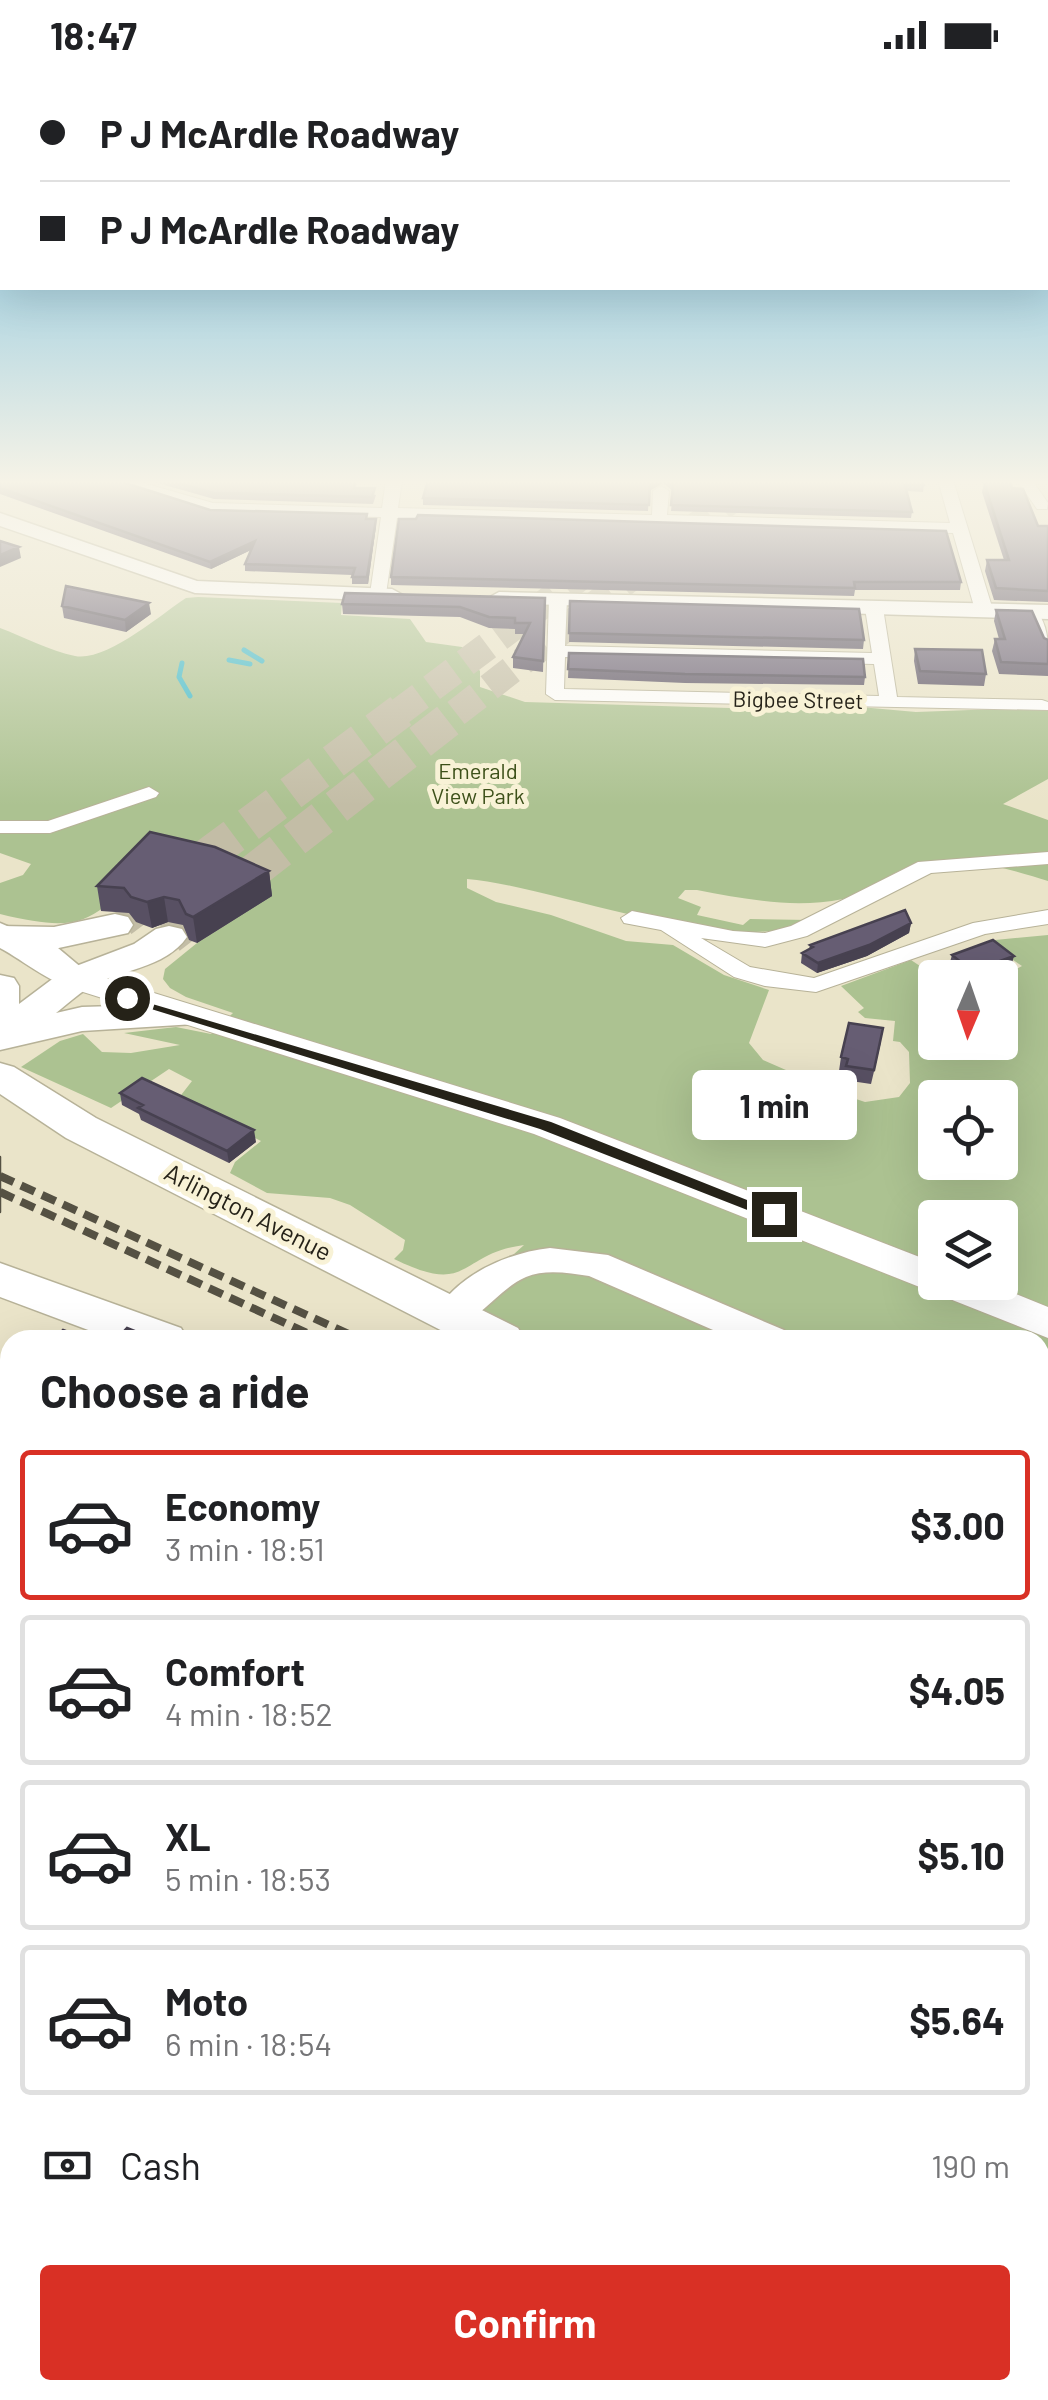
<!DOCTYPE html>
<html lang="en">
<head>
<meta charset="utf-8">
<style>
  body { margin:0; font-family:Barlow,sans-serif; background:#f6f6f6; color:#202124; height:100vh; display:flex; flex-direction:column; font-size:38px; white-space:nowrap }
  * { box-sizing:border-box; margin:0 }
  p { font-size:32px; color:#757577 }
  .icon { flex:none; width:55px; height:55px; fill:none; stroke:currentColor; stroke-width:2; stroke-linecap:round; stroke-linejoin:round }
  .map { position:relative; flex:1; overflow:hidden }
  .sheet { position:absolute; left:0px; top:1260px; width:1050px; height:1070px; display:flex; flex-direction:column; background:#fff; border-radius:30px 30px 0 0; box-shadow:0 10px 40px #0002 }
  .sheet>* { flex:none }
  .guide { position:absolute; left:0px; top:0px; width:1050px; height:220px; box-shadow:0 10px 40px #0002; display:grid; align-content:center; height:220px; padding:0 40px; background:#fff }
  .needle { width:65px; rotate:182deg }
  .controls { position:absolute; left:918px; top:890px; display:grid; gap:20px }
  .controls a { display:grid; place-items:center; width:100px; height:100px; border-radius:10px; background:#fff; box-shadow:0 10px 40px #0002; font-size:50px }
  .end { position:absolute; width:45px; height:45px; margin:-22px; border:12px solid #252218; background:#fff; box-shadow:0 0 0 5px #fff }
  .from { border-radius:50% }
  .bubble { position:absolute; height:70px; border-radius:10px; background:#fff; box-shadow:0 10px 40px #0002; font-size:32px; font-weight:700; line-height:70px; text-align:center }
  .guide b { display:flex; align-items:center; gap:35px; height:95px; font-size:38px }
  .guide b+b { border-top:2px solid #e0e0e0 }
  .guide i { width:25px; height:25px; background:#202124 }
  ul { padding:0; list-style:none }
  li { display:flex; align-items:center; gap:30px; height:150px; margin:0 20px 15px; padding:0 20px; border:5px solid #e0e0e0; border-radius:10px }
  li div { flex:1 }
  li b { display:block; font-size:38px }
  li em { font-style:normal; font-weight:700 }
  li.on { border-color:#d93025 }
  li>.icon { width:90px; height:90px; stroke-width:1.5 }
  h2 { padding:0 40px; font-size:45px; line-height:120px }
  .pay { display:flex; align-items:center; gap:25px; height:110px; padding:0 40px; font-size:38px }
  .pay p { margin-inline-start:auto }
  .button { display:flex; gap:20px; margin-top:auto; padding:20px 40px }
  .button a { flex:1; height:115px; border-radius:10px; background:#d93025; color:#fff; font-size:40px; font-weight:700; line-height:115px; text-align:center }
  .status { display:flex; justify-content:space-between; align-items:center; height:70px; padding:0 50px; background:#fff; direction:ltr }
  .status svg { height:28px; fill:currentColor }
  .map>svg:first-child { display:block }
  .green { fill:#acc291; fill-rule:evenodd }
  .lines { fill:none; stroke-linecap:round; stroke-linejoin:round }
  .stream { stroke:#3bb9ca; stroke-width:5 }
  .trunk-tunnel-far1 { stroke:#c3bda6; stroke-width:28; stroke-dasharray:28 14; stroke-linecap:butt }
  .trunk-tunnel { stroke:#c3bda6; stroke-width:35; stroke-dasharray:35 18; stroke-linecap:butt }
  .service-casing { stroke:#b7b298; stroke-width:2 }
  .minor-casing { stroke:#b7b298; stroke-width:2 }
  .tertiary-casing { stroke:#b7b298; stroke-width:3 }
  .secondary-casing { stroke:#b7b298; stroke-width:2 }
  .primary-casing { stroke:#b7b298; stroke-width:3 }
  .trunk-casing { stroke:#b7b298; stroke-width:3 }
  .service { fill:#fff; fill-rule:evenodd }
  .minor { fill:#fff; fill-rule:evenodd }
  .tertiary { fill:#fff; fill-rule:evenodd }
  .secondary { fill:#fff; fill-rule:evenodd }
  .primary { fill:#fff; fill-rule:evenodd }
  .trunk { fill:#fff; fill-rule:evenodd }
  .tram { stroke:#555143; stroke-width:2.5 }
  .rail-far2 { stroke:#555143; stroke-width:8; stroke-dasharray:15 8; stroke-linecap:butt }
  .rail-far1 { stroke:#555143; stroke-width:9; stroke-dasharray:19 9; stroke-linecap:butt }
  .rail { stroke:#555143; stroke-width:11; stroke-dasharray:22 11; stroke-linecap:butt }
  .wall { fill:#585063 }
  .shaded-wall { fill:#474150 }
  .building { fill:#665d73; stroke:#474150; stroke-width:2.5 }
  .route { fill:#252218 }
  .labels { text-anchor:middle; stroke-width:10; stroke-linejoin:round; paint-order:stroke }
  .far-street-label { font-size:22px; fill:#252218; stroke:#f8f2d6 }
  .far-park-label { font-size:22px; fill:#3c5019; stroke:#f8f2d6 }
  .street-label { font-size:25px; fill:#252218; stroke:#f8f2d6 }
</style>
</head>
<body>
<div class="status"><b>18:47</b><svg viewBox="0 0 49 12"><path d="M0 12V9h3v3zM5 12V6h3v6zM10 12V3h3v9zM15 12V0h3v12zM26 1h20v11H26zM47 4h2v5h-2z"/></svg></div>
<div class="map">
<svg width="1048" height="2330" viewBox="0 0 1048 2330">
  <rect width="100%" height="100%" fill="#eae4c9"/>
  <path class="green" d="M198 527 342 533 341 545 410 549 426 572 462 577 480 601V617L525 632 833 641 849 636 916 642 1048 637V709L1003 734 1048 750V811C1008 798 945 780 905 798 884 807 865 825 843 829 793 839 745 829 697 820H685L678 828 701 837 697 845 743 855 750 849 809 850C732 891 555 816 467 809V818L496 832 551 845 626 871 673 875 724 905 769 920 749 973 763 990 841 1024 865 1032 899 1027 910 1013 909 982 900 972 893 971 895 951 865 948 858 942 864 938 841 916 911 890 926 900 940 895 962 907 935 908V972H1000V908L1022 896 995 878V870L1048 865V1444L1040 1441V1270H536L462 1231 524 1175C457 1184 472 1227 394 1189L403 1180 405 1170 350 1135 330 1128 267 1123 230 1103 235 1092 261 1071 178 1029 192 1011 169 999 111 1038 21 997 60 971 83 964 102 982 131 983 180 975 124 963 176 957 211 964 233 943 186 927 170 918 163 909 165 899 197 873 271 826 154 787C94 849 90 866 0 844V813L23 805 31 794 0 783V558C24 567 50 581 75 586 106 592 160 545 186 528ZM935 1028H1000V1092H935ZM935 1148H1000V1212H935Z"/>
  <g class="lines">
    <path class="stream" d="M244 580 262 591
      M229 590 250 594
      M182 593 179 607 190 626"/>
    <path class="trunk-tunnel-far1" d="M398 643 612 483
      M456 643 756 410"/>
    <path class="trunk-tunnel" d="M121 850 401 641
      M169 867 460 641"/>
    <g class="service-casing">
      <path id="service" d="M1034 539C1045 548 1048 566 1048 580L1044 577 1030 542Z
        M1040 1518 1048 1521V1535L1040 1532Z
        M454 2320H479L474 2330H449Z"/>
    </g>
    <g class="minor-casing">
      <path id="minor" d="M109 410H133L213 433 382 438 386 410H402L398 438 652 445 653 421 661 416 669 421 667 445 950 453 938 410H953L993 540 984 545 975 540 953 463 397 448 386 524 378 529 370 524 381 447 212 443Z
        M1017 410H1032L1048 433 1047 439H1037Z
        M558 524 567 529 565 576 872 583 865 538 874 533 883 538 897 627 1042 630 1048 632V640L555 630 546 624 549 529ZM565 587 874 594 879 626 564 619Z
        M149 717 159 723 156 727 50 763H0V751H48Z
        M1048 782V794L931 803 807 866 765 877 701 868 750 897 814 908 973 853 1048 840V854L985 864 816 922 765 916 734 907 661 860 624 853 621 848 632 841 733 861 765 863 791 856 918 792Z
        M0 1389 10 1392V1417L0 1414Z
        M1040 1785 1048 1788V1824L1040 1821Z
        M1040 2166 1048 2169V2215L1040 2212Z"/>
    </g>
    <g class="tertiary-casing">
      <path id="tertiary" d="M0 443 197 511 392 519 403 525 392 531 195 523 0 456Z
        M499 522 1048 535V549L491 533 488 528Z
        M550 1178 608 1185 784 1260 790 1270H736L589 1206C569 1203 545 1199 526 1207 495 1220 473 1264 439 1254L434 1245C457 1205 506 1183 550 1178Z
        M1040 1339 1048 1342V1372L1040 1369Z"/>
    </g>
    <g class="secondary-casing">
      <path id="secondary" d="M76 899 560 1048 935 1193V1212H986L1048 1237V1268L534 1064 64 916 59 909 64 902Z"/>
    </g>
    <g class="primary-casing">
      <path id="primary" d="M0 853 58 878 95 909 89 917C61 924 27 892 0 878Z
        M0 993 14 997 96 1048 518 1258 525 1270H460L66 1068 0 1024Z
        M0 1193 181 1258 188 1270H115L0 1227Z
        M1040 1607 1048 1610V1661L1040 1658Z"/>
    </g>
    <g class="trunk-casing">
      <path id="trunk" d="M115 844 128 847 133 855 128 863 54 879 0 876V856L54 857Z
        M169 856 182 859 187 867C165 899 119 899 88 918 77 925 66 935 56 943L82 937 181 934 195 938 201 946 195 954 82 961 0 980V905L14 908 19 916V934L63 901 134 874 156 859Z"/>
    </g>
    <use href="#service" class="service"/>
    <use href="#minor" class="minor"/>
    <use href="#tertiary" class="tertiary"/>
    <use href="#secondary" class="secondary"/>
    <use href="#primary" class="primary"/>
    <use href="#trunk" class="trunk"/>
    <path class="tram" d="M0 1087V1142
      M1040 1560 1048 1563
      M1040 1578 1048 1581
      M0 1606 10 1601"/>
    <path class="rail-far2" d="M0 1106 362 1270
      M0 1122 322 1270"/>
    <path class="rail-far1" d="M1040 1472 1048 1474
      M1040 1488 1048 1491"/>
    <path class="rail" d="M0 2264 10 2273
      M64 2320 76 2330
      M0 2323 8 2330"/>
  </g>
  <path class="wall" d="M0 410 210 440 367 449 376 456 368 514H352V505L245 501V494L251 480 211 499 0 424Z
    M147 410H357L355 418 376 425 373 434 214 429Z
    M428 410H922L924 415 923 422 907 421 912 442 911 448 671 441 673 421 663 413 649 421 648 441 423 435V428Z
    M984 412 1012 418 1038 456H1048V532L994 530 985 501 987 490H1004L982 422Z
    M391 507 961 512 960 520H855L854 526 391 515Z
    M545 528 543 602 513 598V587L524 564H515V559L489 558 460 547 343 544 342 534Z
    M570 531 864 570 863 579 569 572Z
    M62 536 151 544 126 562 64 548Z
    M996 540 1048 570V606L999 604 992 581 995 569H999L994 551Z
    M915 579 986 604 984 616 918 614 914 591Z
    M569 583 865 607 864 615 685 613 568 608Z
    M269 801 272 826 197 873 189 870 183 855 168 852 152 858 136 852 129 843 101 841 97 816Z
    M911 853 909 863 867 886 817 903 801 893 802 883 809 880 810 875Z
    M952 885 1012 893 970 908 950 892Z
    M881 972 871 1014 844 1010 845 1002 839 1001 841 987Z
    M120 1023 256 1072 229 1093 141 1050 139 1044 122 1035Z
    M10 1316V1368L0 1364V1326Z
    M0 1415 10 1420V1482L0 1478Z
    M534 2320H1040L1048 2330H528Z"/>
  <path class="shaded-wall" d="M657 410H663V413L649 421 650 414Z
    M376 449V456L368 514 367 507Z
    M255 471V478L211 499 210 492Z
    M19 477 21 488 0 497V485Z
    M149 533 151 544 126 562 125 550Z
    M269 801 272 826 197 873 193 847Z
    M164 827 168 852 152 858 147 832Z
    M911 853 909 863 867 886 817 903 818 893Z
    M1014 886 1012 893 971 908 972 901Z
    M254 1060 256 1072 229 1093 227 1081Z
    M751 2320H755L752 2330H746Z"/>
  <path class="building" d="M0 410H116L210 440 367 444 366 449H376L367 507H352L355 498 245 494 255 471 210 492 0 418Z
    M168 410H355L354 418H375L372 427 213 423Z
    M428 410H657L650 414 649 435 423 428Z
    M668 410H922L924 415H905L912 442 671 435 673 415Z
    M984 412H1010L1012 418 1023 419 1038 456H1048V521L996 518 987 490H1009Z
    M418 445 946 461 961 512H854L855 518 391 507 399 449H416Z
    M0 471 19 477 0 485Z
    M66 516 149 533 125 550 62 536Z
    M345 523 545 528 543 591 513 587 530 553H515V548L489 547 460 537 342 534Z
    M570 531 859 539 864 570 569 563Z
    M996 540 1032 541 1044 568 1048 570V594L1001 592 995 569H1005Z
    M915 579 982 580 986 604 920 601Z
    M569 583 863 589 865 607 685 604 568 599Z
    M150 762 215 777 269 801 193 847 186 844 179 830 164 827 147 832 131 827 124 818 97 816Z
    M905 840 911 853 869 875 818 893 802 883 813 877 810 875Z
    M993 870 1014 886 972 901 952 885Z
    M849 953 883 958 874 1000 846 996 848 989 841 987Z
    M142 1008 254 1060 227 1081 138 1038 143 1035 120 1023Z
    M127 1258 157 1270H116Z
    M63 1260 89 1270H54Z
    M10 1316V1344L0 1340V1326Z
    M0 1415 10 1420V1459L0 1455Z
    M1040 2257 1048 2262V2330H792L779 2320H1040Z
    M534 2320H751L746 2330H528Z"/>
  <linearGradient id="sky" x2="0" y2="1"><stop stop-color="#63b6dc"/><stop offset="0.56" stop-color="#f6f3e7"/><stop offset="1" stop-color="#f6f3e7" stop-opacity="0"/></linearGradient>
  <rect width="1048" height="736" fill="url(#sky)"/>
  <path class="route" d="M122 925 551 1052 782 1144 779 1148H768L540 1059 122 930Z"/>
  <g class="labels">
    <g class="far-street-label">
      <text transform="translate(798 630) rotate(1)" y="8">Bigbee Street</text>
    </g>
    <g class="far-park-label">
      <text x="478" y="709">Emerald<tspan x="478" dy="25">View Park</tspan></text>
    </g>
    <g class="street-label">
      <text transform="translate(248 1142) rotate(27)" y="9">Arlington Avenue</text>
    </g>
  </g>
</svg>
<div class="controls">
<a><svg class="needle" viewBox="-14 -14 28 28"><path d="M0-13l5 13h-10z" fill="#e53935"/><path d="M0 13l5-13h-10z" fill="#757577"/></svg></a>
<a><svg class="icon" aria-label="locate" viewBox="0 0 24 24"><circle cx="12" cy="12" r="6"/><path d="M12 2v4M12 18v4M2 12h4M18 12h4"/></svg></a>
<a><svg class="icon" aria-label="layers" viewBox="0 0 24 24"><path d="M12 4l9 5-9 5-9-5zM3 14l9 5 9-5"/></svg></a>
</div>
<i class="end from" style="left:127px;top:928px"></i>
<i class="end" style="left:774px;top:1144px"></i>
<div class="bubble" style="left:692px;top:1000px;width:165px">1 min</div>
<div class="guide">
<b><i class="from"></i>P J McArdle Roadway</b>
<b><i></i>P J McArdle Roadway</b>
</div>
<section class="sheet">
<h2>Choose a ride</h2>
<ul>
<li class="on"><svg class="icon" aria-label="car" viewBox="0 0 24 24"><path d="M5 17H2v-5l4-1 3-4h7l3 4 3 1v5h-3M9 17h6M6 11h13"/><circle cx="7" cy="17" r="2"/><circle cx="17" cy="17" r="2"/></svg><div><b>Economy</b><p>3 min · 18:51</p></div><em>$3.00</em></li>
<li><svg class="icon" aria-label="car" viewBox="0 0 24 24"><path d="M5 17H2v-5l4-1 3-4h7l3 4 3 1v5h-3M9 17h6M6 11h13"/><circle cx="7" cy="17" r="2"/><circle cx="17" cy="17" r="2"/></svg><div><b>Comfort</b><p>4 min · 18:52</p></div><em>$4.05</em></li>
<li><svg class="icon" aria-label="car" viewBox="0 0 24 24"><path d="M5 17H2v-5l4-1 3-4h7l3 4 3 1v5h-3M9 17h6M6 11h13"/><circle cx="7" cy="17" r="2"/><circle cx="17" cy="17" r="2"/></svg><div><b>XL</b><p>5 min · 18:53</p></div><em>$5.10</em></li>
<li><svg class="icon" aria-label="car" viewBox="0 0 24 24"><path d="M5 17H2v-5l4-1 3-4h7l3 4 3 1v5h-3M9 17h6M6 11h13"/><circle cx="7" cy="17" r="2"/><circle cx="17" cy="17" r="2"/></svg><div><b>Moto</b><p>6 min · 18:54</p></div><em>$5.64</em></li>
</ul>
<div class="pay"><svg class="icon" aria-label="cash" viewBox="0 0 24 24"><path d="M3 7h18v10H3z"/><circle cx="12" cy="12" r="2"/></svg>Cash<p>190 m</p></div>
<div class="button"><a>Confirm</a></div>
</section>
</div>
</body>
</html>
